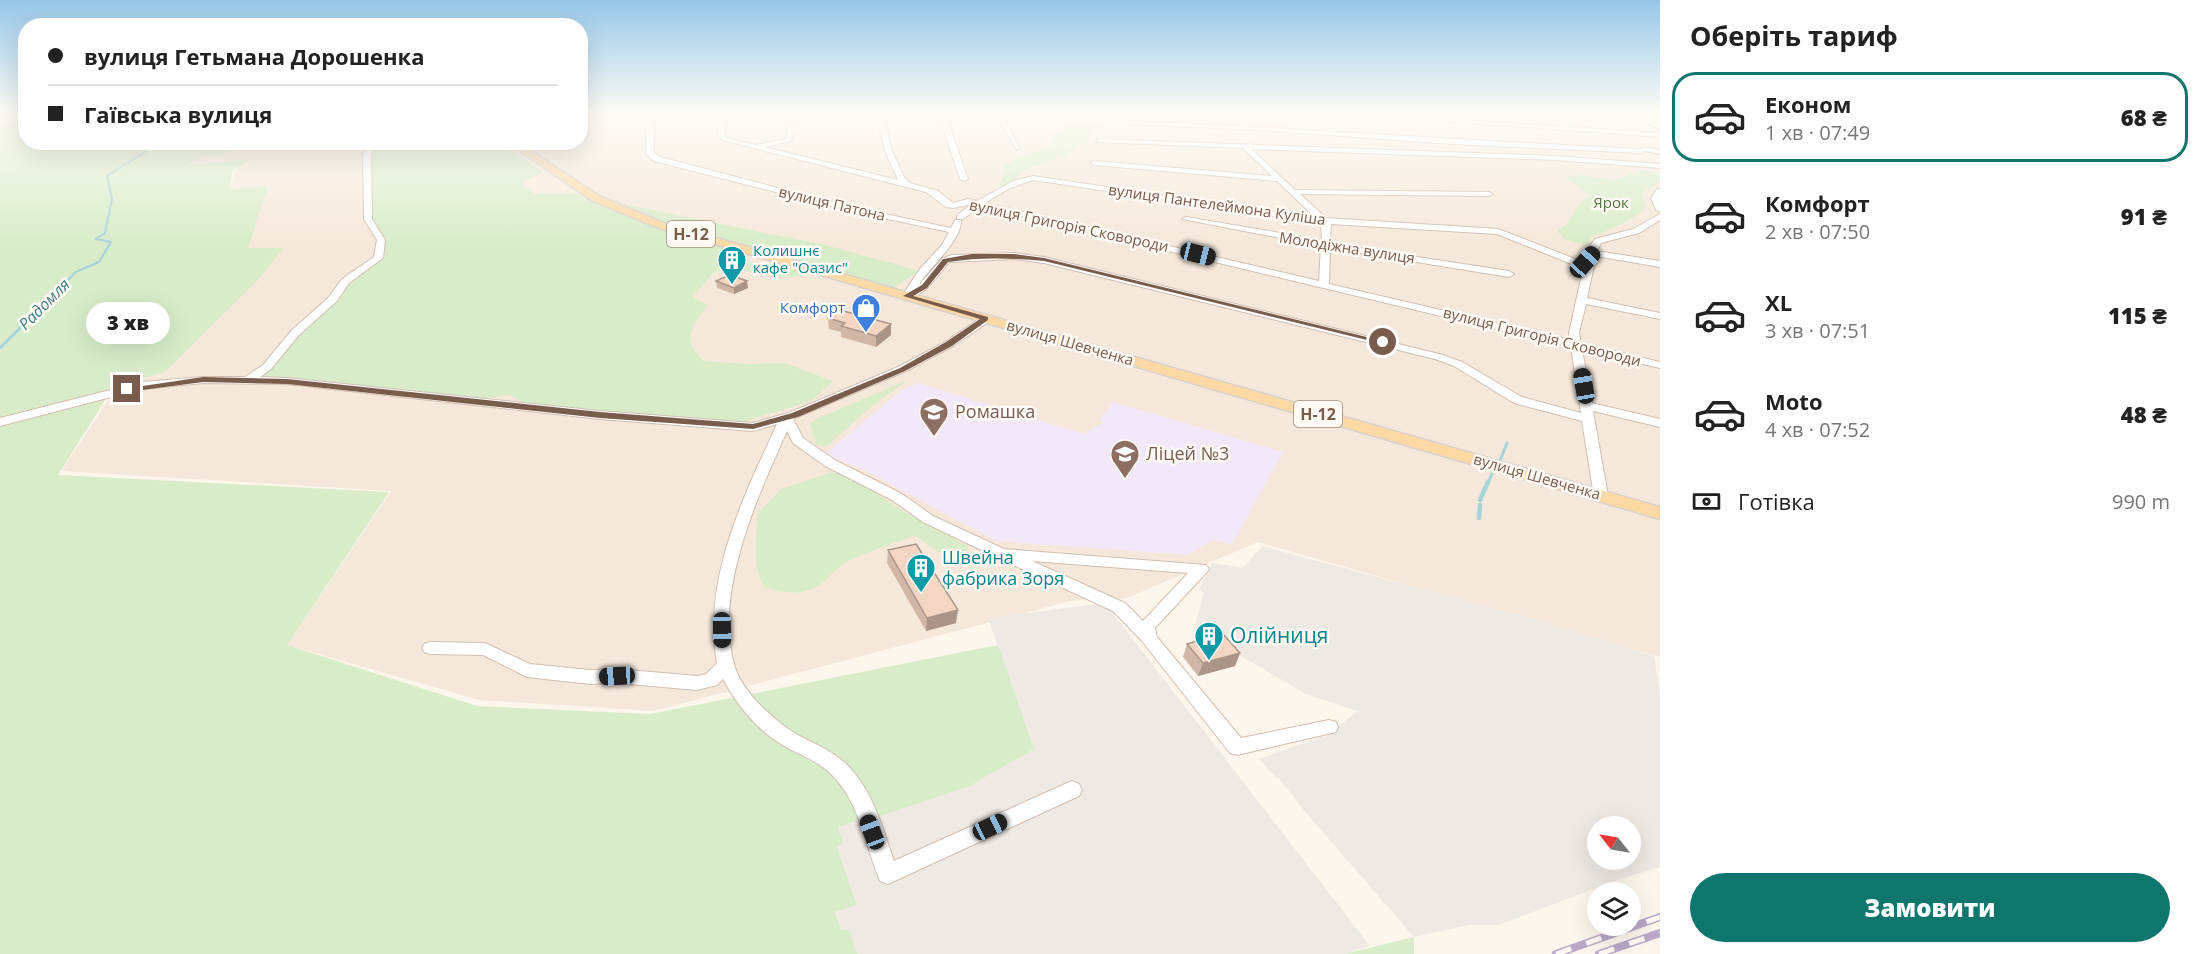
<!DOCTYPE html>
<html lang="uk">
<head>
<meta charset="utf-8">
<style>
  body { margin:0; font-family:"Open Sans",sans-serif; background:#f6f6f6; color:#222; height:100vh; display:flex; flex-direction:column; font-size:22px; white-space:nowrap }
  * { box-sizing:border-box; margin:0 }
  p { font-size:20px; color:#767676 }
  .icon { flex:none; width:33px; height:33px; fill:none; stroke:currentColor; stroke-width:2; stroke-linecap:round; stroke-linejoin:round }
  .map { position:relative; flex:1; overflow:hidden }
  .drawer { display:flex; flex-direction:column; background:#fff; width:540px }
  .drawer>* { flex:none }
  .hud { position:absolute; left:18px; top:18px; width:570px; height:132px; border-radius:24px; box-shadow:0 6px 24px #0002; display:grid; align-content:center; height:132px; padding:0 30px; background:#fff }
  .needle { width:39px; rotate:301deg }
  .tools { position:absolute; left:1587px; top:816px; display:grid; gap:12px }
  .tools a { display:grid; place-items:center; width:54px; height:54px; border-radius:50%; background:#fff; box-shadow:0 6px 24px #0002; font-size:30px }
  .end { position:absolute; width:27px; height:27px; margin:-14px; border:8px solid #7a5c4d; background:#fff; box-shadow:0 0 0 3px #fff }
  .from { border-radius:50% }
  .bubble { position:absolute; height:42px; border-radius:21px; background:#fff; box-shadow:0 6px 24px #0002; font-size:20px; font-weight:800; line-height:42px; text-align:center }
  .car { position:absolute; width:18px; height:36px; margin:-18px -9px; border-radius:8px; box-shadow:0 0 4px 2px #0007; background:linear-gradient(#222 24%,#8ab4d8 0 40%,#222 0 76%,#8ab4d8 0 86%,#222 0) }
  .hud b { display:flex; align-items:center; gap:21px; height:57px; font-size:22px }
  .hud b+b { border-top:2px solid #e0e0e0 }
  .hud i { width:15px; height:15px; background:#222 }
  ul { padding:0; list-style:none }
  li { display:flex; align-items:center; gap:18px; height:90px; margin:0 12px 9px; padding:0 18px; border:3px solid transparent; border-radius:24px }
  li div { flex:1 }
  li b { display:block; font-size:22px }
  li em { font-style:normal; font-weight:800 }
  li.active { border-color:#0f766e }
  li>.icon { width:54px; height:54px; stroke-width:1.5 }
  h2 { padding:0 30px; font-size:27px; line-height:72px }
  .pay { display:flex; align-items:center; gap:15px; height:66px; padding:0 30px; font-size:22px }
  .pay p { margin-inline-start:auto }
  .button { display:flex; gap:12px; margin-top:auto; padding:12px 30px }
  .button a { flex:1; height:69px; border-radius:36px; background:#0f766e; color:#fff; font-size:24px; font-weight:800; line-height:69px; text-align:center }
  main { display:flex; flex:1; min-height:0 }
  .map>svg:first-child { display:block }
  .residential { fill:#f5e8da }
  .industrial { fill:#efe9e4; fill-rule:evenodd }
  .education { fill:#f3e8fa }
  .green { fill:#d8ecc9 }
  .lines { fill:none; stroke-linecap:round; stroke-linejoin:round }
  .stream-far2 { stroke:#a5d3da; stroke-width:2 }
  .stream-far1 { stroke:#a5d3da; stroke-width:3 }
  .stream { stroke:#a5d3da; stroke-width:4.5 }
  .minor-casing { stroke:#d1beb0; stroke-width:2 }
  .major-casing { stroke:#dad1cd; stroke-width:3 }
  .minor { fill:#fff; fill-rule:evenodd }
  .major { fill:#fbd9a5; fill-rule:evenodd }
  .rail-casing { stroke:#b9a8c9; stroke-width:8 }
  .rail { stroke:#fffaf3; stroke-width:5; stroke-dasharray:16; stroke-linecap:butt }
  .wall { fill:#d1b7a8 }
  .shaded-wall { fill:#aa9588 }
  .building { fill:#f3d5c3; stroke:#aa9588; stroke-width:1.5 }
  .route { fill:#7a5c4d }
  .labels { text-anchor:middle; stroke-width:5; stroke-linejoin:round; paint-order:stroke }
  .far-park-label { font-size:15px; fill:#537a41; stroke:#fffaf3 }
  .far-street-label { font-size:15px; fill:#7a5c4d; stroke:#fffaf3 }
  .far-culture-label { font-size:15px; fill:#0d838f; stroke:#fffaf3; text-anchor:start }
  .far-shop-label { font-size:15px; fill:#366cbe; stroke:#fffaf3; text-anchor:end }
  .shield { fill:#fffaf3; stroke:#a28b7f; stroke-width:1.5 }
  .shield-label { font-size:16px; font-weight:bold; fill:#7a5c4d }
  .far-water-label { font-size:16px; font-style:italic; fill:#437c86; stroke:#fffaf3 }
  .education-label { font-size:18px; fill:#785e54; stroke:#fffaf3; text-anchor:start }
  .culture-label { font-size:18px; fill:#0d838f; stroke:#fffaf3; text-anchor:start }
  .near-culture-label { font-size:21px; fill:#0d838f; stroke:#fffaf3; text-anchor:start }
</style>
</head>
<body>
<main>
<div class="map">
<svg width="1660" height="954" viewBox="0 0 1660 954">
  <rect width="100%" height="100%" fill="#fdf6ec"/>
  <path class="residential" d="M581 112H1660V657L1258 542 1127 598 1070 601 653 711 479 700 287 645 391 491 61 471 119 384 266 187 230 189 237 164 189 167 198 156 250 143 580 142Z"/>
  <path class="industrial" d="M1262 546 1542 621 1654 656 1660 693V867L1620 879 1499 925H1469L1414 937 1307 814 1279 778H1276L1259 759 1327 735 1358 711 1308 695 1194 629 1204 592 1199 590 1212 563 1243 568ZM1598 826H1630V860H1598Z
    M1105 603 1370 946 1345 954H858L849 929 841 930 835 912 857 905 837 847V827L860 820 861 822 970 786 1034 749 988 618Z"/>
  <path class="education" d="M918 383 1084 434 1103 423 1100 419 1113 402 1283 452 1232 544 1212 540 1188 555 996 541 870 473 825 454 903 389Z"/>
  <path class="green" d="M0 112H25L26 142 251 143 248 148 200 157 189 165 253 159 233 170 230 189 268 186 248 248H284L257 281 165 372 114 386 58 475 389 492 287 645 477 706 650 714 998 645 1034 749 970 786 861 823 860 820 838 827 843 844 837 847 857 905 835 912 841 930 849 929 858 954H0Z
    M1107 112 1133 113 1132 117 1091 130 1088 140 1068 154 1025 170 1010 183 998 188C1004 180 1002 174 1006 166 1010 159 1040 151 1049 146L1054 141V134L1080 116 1092 117Z
    M498 142 543 172 521 182 534 194 576 193 641 222 751 256 712 274 693 297 708 305C692 327 680 337 703 361L747 364 785 363 833 381 811 401 737 424 531 406 510 395 466 400 338 382 260 376 347 285 386 256 372 215 370 161 378 143Z
    M1643 169 1660 175V181L1643 193C1643 197 1646 205 1645 207 1643 216 1599 235 1591 237L1587 245 1565 240 1557 231 1567 224 1579 204 1590 195 1565 177 1581 175 1615 180Z
    M605 196 624 204 829 246 919 271 893 288 646 216Z
    M747 262 789 267 805 273 803 276 774 277 734 268Z
    M908 380 872 406 826 447 816 445 810 424 816 419Z
    M833 472C862 482 885 500 911 515 929 526 950 535 968 547L966 554C947 563 930 546 915 535 894 544 871 550 850 560 835 567 830 579 818 586 802 596 781 593 764 587 751 564 757 538 758 513L781 489Z
    M1414 937V954H1345Z"/>
  <g class="lines">
    <path class="stream-far2" d="M22 326 76 272 99 262 111 242 96 239 105 233 112 199 107 176 161 142"/>
    <path class="stream-far1" d="M0 348 23 325
      M1500 461 1507 443
      M1488 483 1492 474"/>
    <path class="stream" d="M1480 500 1488 482
      M1479 518 1480 505"/>
    <g class="minor-casing">
      <path id="minor" d="M647 112H653L654 153 660 157 847 206 951 228 955 220H961C961 243 931 264 919 285L943 258 952 255 1014 253 1044 257 1443 355 1462 362 1522 397 1581 413 1571 347 980 206 963 219H957V215L972 204 953 208 946 207 926 192 722 140 718 135 721 112H727L724 135 726 138 756 145 786 139 792 112H798L791 141 764 147 898 180 885 151 876 112H882L883 115H997L995 112H1001L1020 149H1016L999 119H947L968 179 964 181 960 179 940 119H884L892 151 904 177 910 183 938 191 953 203 968 199 977 201 1013 181 1033 176 1316 218 1277 181 1094 165 1090 163 1094 161 1272 176 1243 148 1096 142 1098 139 1556 156 1660 164V168L1556 160 1251 149 1295 190 1489 192 1493 194 1489 196 1300 194 1326 218 1498 229 1578 260 1587 255 1589 247 1595 239 1633 229 1660 214V220L1639 233 1601 243 1597 251 1660 261V267L1596 256 1587 298 1660 313V319L1586 304 1579 333 1581 343 1660 362V368L1582 350 1592 403 1660 419V427L1593 411 1608 496 1601 500 1594 496 1582 421 1514 403 1454 366 1435 359 1044 263 1014 259 949 262C938 275 923 300 904 298L902 296 919 270 942 245 949 232 846 210 654 161 646 154ZM1033 180 1321 223 1322 240 1186 217 1182 219 1321 246 1319 281 985 203 1008 189ZM1331 224 1497 234 1574 265H1584L1569 333 1570 340 1329 284 1330 248 1509 277 1514 274 1509 271 1332 244 1330 243Z
        M1083 112H1089L1091 114 1088 116Z
        M1317 112H1342L1660 133V137Z
        M1623 112H1630L1660 125V129Z
        M1129 121C1300 128 1470 141 1641 149L1644 147 1660 150V154L1645 151 1642 153 1452 144 1260 130 1127 124Z
        M372 142H379L371 154 372 219 385 240 383 258 349 283 337 301 299 335 271 369 260 377 287 378 600 411 753 423 791 412 898 367 945 342 982 317H990V321L953 346 906 371 793 419 803 438 835 460 902 494 933 516 1004 549 1206 565 1209 569 1206 573 1155 628 1157 637 1241 738 1329 720 1336 722 1338 727 1336 732 1237 755 1230 753 1142 641 1113 611 1009 563 1007 559 996 557 923 522 892 500 825 466 793 443 787 431C758 496 712 594 735 667 742 690 765 711 784 726 801 739 822 745 839 758 870 781 882 826 894 861L1065 784 1072 781 1079 784 1082 790 1079 796 888 884 880 881C865 845 860 802 831 774 818 761 800 755 784 746 758 731 737 705 723 679L717 685 697 690 617 683 590 684 527 677 483 655 430 654 424 652 422 648 424 644 430 642 485 643 530 664 590 670 617 669 697 676 706 674 717 663C702 580 743 498 777 424L753 431 600 419 287 384 203 383 142 389 0 426V418L142 382 203 377H245L263 365 291 331 328 298 342 279 374 257 377 240 364 219 363 154ZM1032 561 1188 573 1143 621 1125 603Z
        M1657 189H1660V212L1656 210 1651 198Z"/>
    </g>
    <g class="major-casing">
      <path id="major" d="M507 142H518L601 197 664 223 1660 507V519L656 227 593 201Z"/>
    </g>
    <use href="#minor" class="minor"/>
    <use href="#major" class="major"/>
    <g class="rail-casing">
      <path id="rail" d="M1556 954 1660 917
        M1599 954 1660 933"/>
    </g>
    <use href="#rail" class="rail"/>
  </g>
  <path class="wall" d="M716 281 748 288 734 294 717 288Z
    M828 318 891 324V335L876 347 841 337V332L829 329Z
    M888 550 956 623 926 631 887 563Z
    M1187 644 1240 653 1235 666 1198 676 1183 657Z"/>
  <path class="shaded-wall" d="M747 281 748 288 734 294V288Z
    M891 324V335L876 347V336Z
    M958 610 956 623 926 631 927 618Z
    M1240 653 1235 666 1198 676 1203 663Z"/>
  <path class="building" d="M730 275 747 281 734 288 716 281Z
    M840 310 891 324 876 336 841 326 845 323 828 318Z
    M916 544 958 610 927 618 888 550Z
    M1223 634 1240 653 1203 663 1187 644Z"/>
  <linearGradient id="sky" x2="0" y2="1"><stop stop-color="#97c7e8"/><stop offset="0.46" stop-color="#fefbf6"/><stop offset="1" stop-color="#fefbf6" stop-opacity="0"/></linearGradient>
  <rect width="1660" height="245" fill="url(#sky)"/>
  <path class="route" d="M972 254H1014L1044 258 1387 342 1383 344 1044 261C1012 258 980 257 948 262L927 288 913 296 988 317V320L952 346 905 371 798 417 753 429 600 418 287 384 203 382 127 392 123 389 203 377 287 379 600 412 753 424 792 413 900 368 946 342 980 319 903 296 922 285 943 259Z"/>
  <defs>
    <g id="building-pin" transform="scale(1.5)"><path d="M0 17L-7.5 6A9.5 9.5 0 1 1 7.5 6Z" fill="#0f9aa8" stroke="#fffaf3"/><path d="M-4-6H4V6H1V3H-1V6H-4ZM-2.5-4.3h1.7v1.8h-1.7ZM.8-4.3h1.7v1.8H.8ZM-2.5-1h1.7V.8h-1.7ZM.8-1h1.7V.8H.8Z" fill="#fff"/></g>
    <g id="shop-pin" transform="scale(1.5)"><path d="M0 17L-7.5 6A9.5 9.5 0 1 1 7.5 6Z" fill="#3f7fe0" stroke="#fffaf3"/><path d="M-5-2.5h2.3a2.7 3.5 0 0 1 5.4 0H5L5.5 6h-11ZM-1.5-2.5h3a1.5 2.3 0 0 0-3 0Z" fill="#fff"/></g>
    <g id="school-pin" transform="scale(1.5)"><path d="M0 17L-7.5 6A9.5 9.5 0 1 1 7.5 6Z" fill="#8d6e63" stroke="#fffaf3"/><path d="M0-5L7-2L0 1L-7-2ZM-4 1L0 2.5L4 1V4Q0 6-4 4Z" fill="#fff"/></g>
  </defs>
  <g fill-rule="evenodd">
    <use href="#building-pin" x="732" y="260"/>
    <use href="#shop-pin" x="866" y="308"/>
    <use href="#school-pin" x="934" y="412"/>
    <use href="#school-pin" x="1125" y="454"/>
    <use href="#building-pin" x="921" y="568"/>
    <use href="#building-pin" x="1209" y="636"/>
  </g>
  <g class="labels">
    <g class="far-park-label">
      <text x="1611" y="208">Ярок</text>
    </g>
    <g class="far-street-label">
      <text transform="translate(832 204) rotate(13)" y="5">вулиця Патона</text>
      <text transform="translate(1217 205) rotate(8)" y="5">вулиця Пантелеймона Куліша</text>
      <text transform="translate(1069 226) rotate(12)" y="5">вулиця Григорія Сковороди</text>
      <text transform="translate(1347 248) rotate(9)" y="5">Молодіжна вулиця</text>
      <text transform="translate(1542 337) rotate(14)" y="5">вулиця Григорія Сковороди</text>
      <text transform="translate(1070 343) rotate(16)" y="5">вулиця Шевченка</text>
      <text transform="translate(1537 477) rotate(16)" y="5">вулиця Шевченка</text>
    </g>
    <g class="far-culture-label">
      <text x="753" y="256">Колишнє<tspan x="753" dy="17">кафе "Оазис"</tspan></text>
    </g>
    <g class="far-shop-label">
      <text x="845" y="313">Комфорт</text>
    </g>
    <g class="shield">
      <rect x="667" y="221" width="48" height="26" rx="4.5"/>
      <rect x="1294" y="401" width="48" height="26" rx="4.5"/>
    </g>
    <g class="shield-label">
      <text x="691" y="240">Н-12</text>
      <text x="1318" y="420">Н-12</text>
    </g>
    <g class="far-water-label">
      <text transform="translate(44 304) rotate(-45)" y="6">Радомля</text>
    </g>
    <g class="education-label">
      <text x="955" y="418">Ромашка</text>
      <text x="1146" y="460">Ліцей №3</text>
    </g>
    <g class="culture-label">
      <text x="942" y="564">Швейна<tspan x="942" dy="21">фабрика Зоря</tspan></text>
    </g>
    <g class="near-culture-label">
      <text x="1230" y="643">Олійниця</text>
    </g>
  </g>
</svg>
<div class="tools">
<a><svg class="needle" viewBox="-14 -14 28 28"><path d="M0-13l5 13h-10z" fill="#e53935"/><path d="M0 13l5-13h-10z" fill="#767676"/></svg></a>
<a><svg class="icon" aria-label="layers" viewBox="0 0 24 24"><path d="M12 4l9 5-9 5-9-5zM3 14l9 5 9-5"/></svg></a>
</div>
<i class="end from" style="left:1383px;top:342px"></i>
<i class="end" style="left:127px;top:389px"></i>
<div class="bubble" style="left:86px;top:302px;width:84px">3 хв</div>
<i class="car" style="left:1198px;top:254px;rotate:104deg"></i>
<i class="car" style="left:1585px;top:262px;rotate:42deg"></i>
<i class="car" style="left:1584px;top:386px;rotate:350deg"></i>
<i class="car" style="left:722px;top:630px;rotate:179deg"></i>
<i class="car" style="left:617px;top:676px;rotate:267deg"></i>
<i class="car" style="left:990px;top:827px;rotate:65deg"></i>
<i class="car" style="left:872px;top:832px;rotate:339deg"></i>
<div class="hud">
<b><i class="from"></i>вулиця Гетьмана Дорошенка</b>
<b><i></i>Гаївська вулиця</b>
</div>
</div>
<section class="drawer">
<h2>Оберіть тариф</h2>
<ul>
<li class="active"><svg class="icon" aria-label="car" viewBox="0 0 24 24"><path d="M5 17H2v-5l4-1 3-4h7l3 4 3 1v5h-3M9 17h6M6 11h13"/><circle cx="7" cy="17" r="2"/><circle cx="17" cy="17" r="2"/></svg><div><b>Економ</b><p>1 хв · 07:49</p></div><em>68 ₴</em></li>
<li><svg class="icon" aria-label="car" viewBox="0 0 24 24"><path d="M5 17H2v-5l4-1 3-4h7l3 4 3 1v5h-3M9 17h6M6 11h13"/><circle cx="7" cy="17" r="2"/><circle cx="17" cy="17" r="2"/></svg><div><b>Комфорт</b><p>2 хв · 07:50</p></div><em>91 ₴</em></li>
<li><svg class="icon" aria-label="car" viewBox="0 0 24 24"><path d="M5 17H2v-5l4-1 3-4h7l3 4 3 1v5h-3M9 17h6M6 11h13"/><circle cx="7" cy="17" r="2"/><circle cx="17" cy="17" r="2"/></svg><div><b>XL</b><p>3 хв · 07:51</p></div><em>115 ₴</em></li>
<li><svg class="icon" aria-label="car" viewBox="0 0 24 24"><path d="M5 17H2v-5l4-1 3-4h7l3 4 3 1v5h-3M9 17h6M6 11h13"/><circle cx="7" cy="17" r="2"/><circle cx="17" cy="17" r="2"/></svg><div><b>Moto</b><p>4 хв · 07:52</p></div><em>48 ₴</em></li>
</ul>
<div class="pay"><svg class="icon" aria-label="cash" viewBox="0 0 24 24"><path d="M3 7h18v10H3z"/><circle cx="12" cy="12" r="2"/></svg>Готівка<p>990 m</p></div>
<div class="button"><a>Замовити</a></div>
</section>
</main>
</body>
</html>
